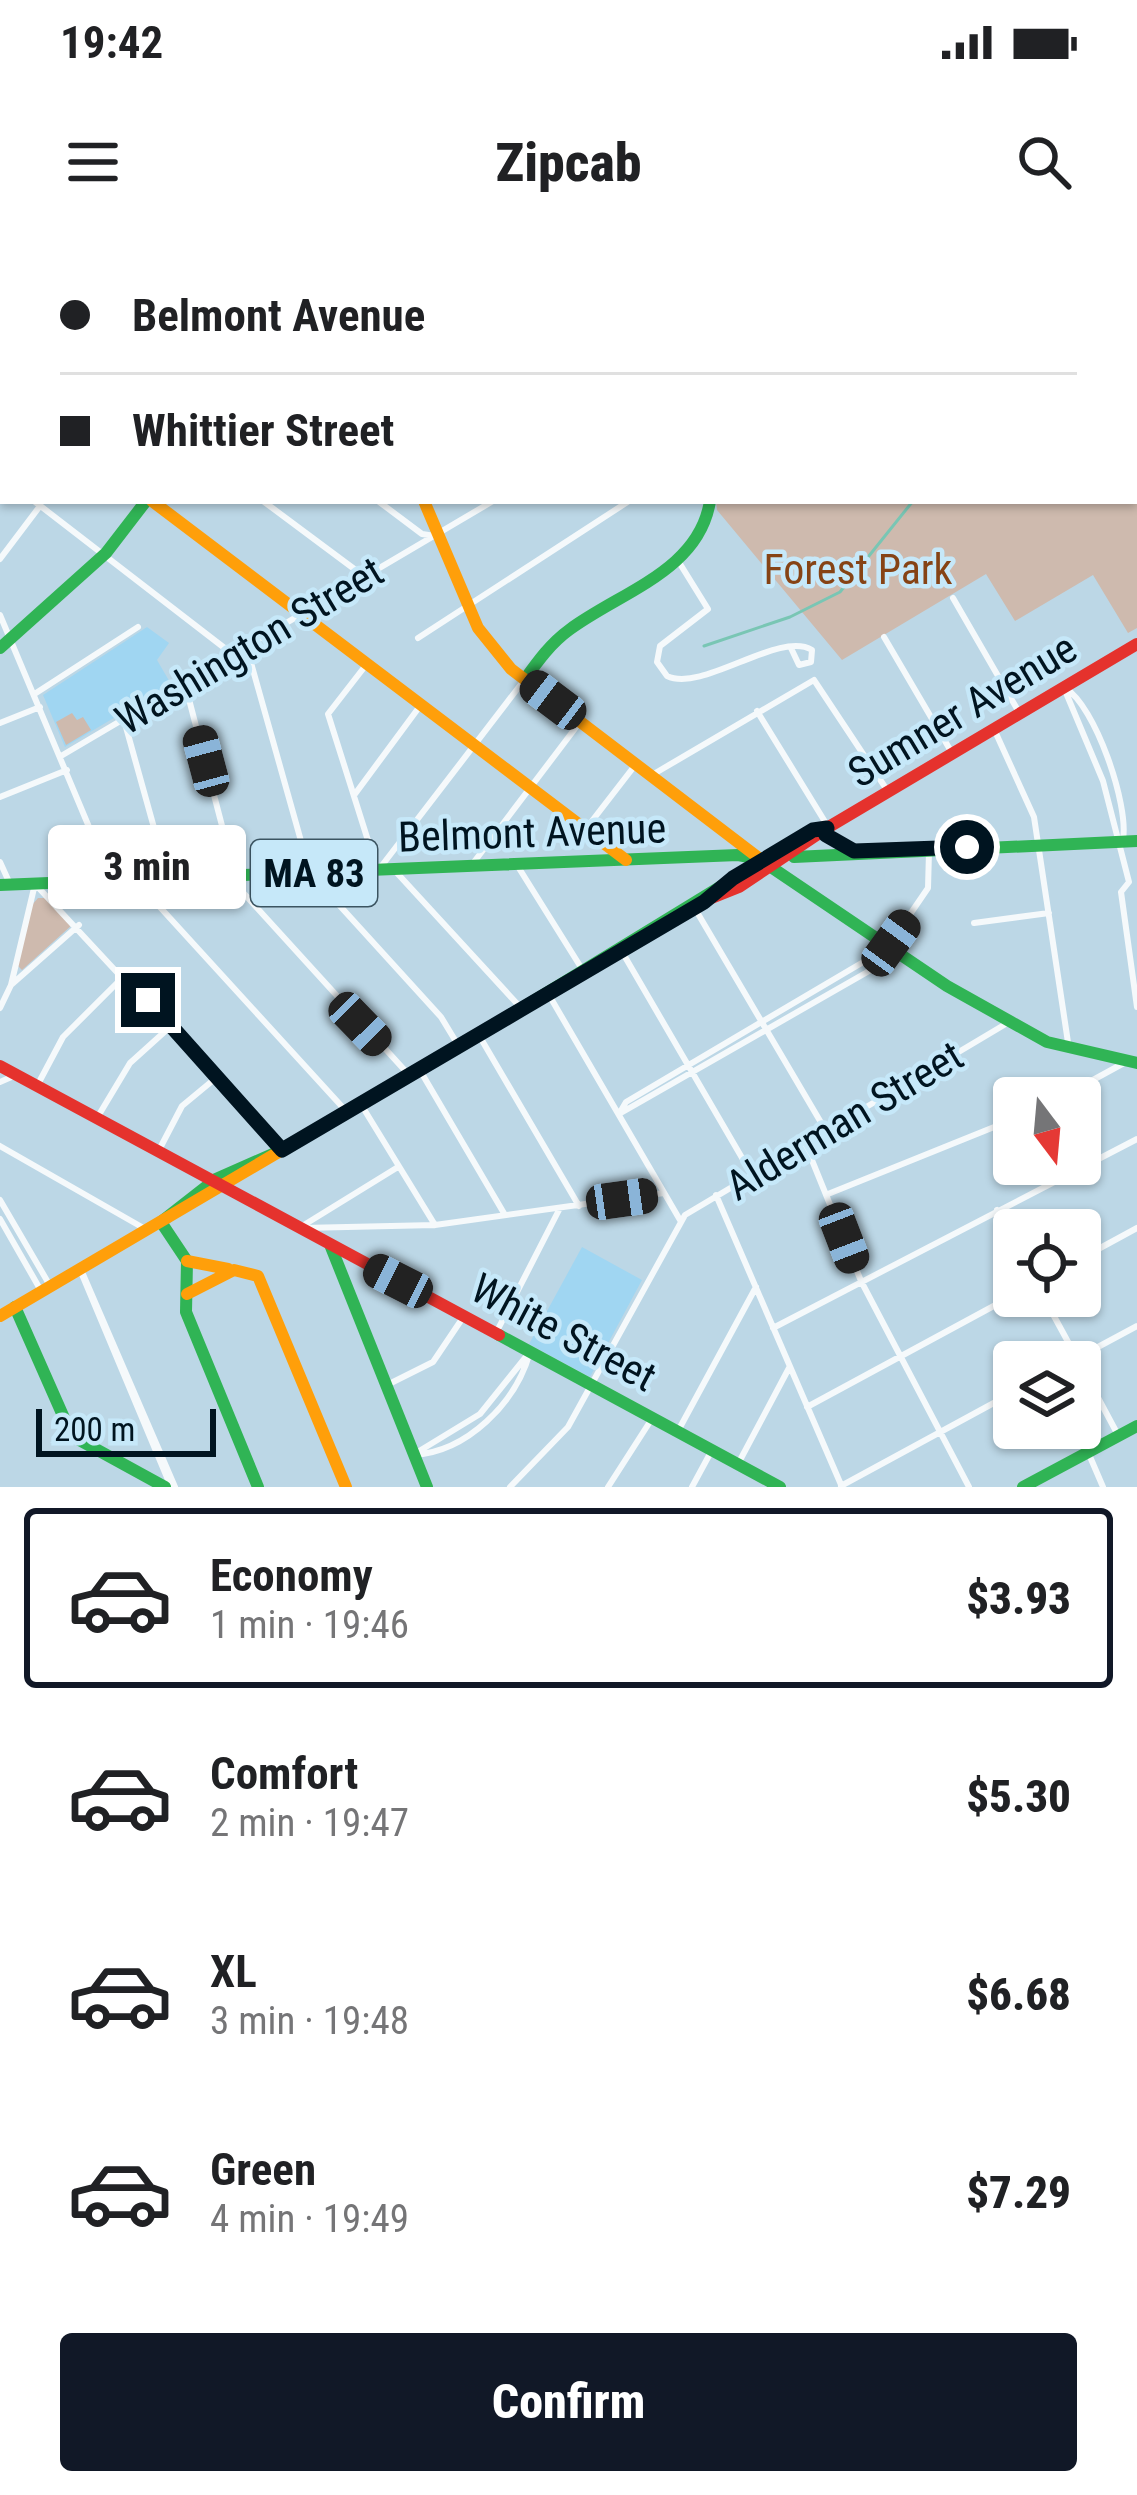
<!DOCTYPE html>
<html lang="en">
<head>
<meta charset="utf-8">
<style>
  body { margin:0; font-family:"Roboto Condensed",sans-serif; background:#f6f6f6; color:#202124; height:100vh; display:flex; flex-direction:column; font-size:45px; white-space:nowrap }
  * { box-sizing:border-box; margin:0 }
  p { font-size:39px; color:#757577 }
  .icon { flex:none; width:66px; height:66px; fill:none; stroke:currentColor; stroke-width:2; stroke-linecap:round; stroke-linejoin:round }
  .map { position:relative; height:1247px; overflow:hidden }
  .side { display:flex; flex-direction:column; background:#fff; flex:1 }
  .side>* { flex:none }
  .hud { position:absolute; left:0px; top:0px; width:1137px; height:264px; box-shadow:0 3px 9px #0004; display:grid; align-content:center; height:264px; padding:0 60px; background:#fff }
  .needle { width:78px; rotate:164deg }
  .fabs { position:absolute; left:993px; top:837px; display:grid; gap:24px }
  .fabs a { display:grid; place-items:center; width:108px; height:108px; border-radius:12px; background:#fff; box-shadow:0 3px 9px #0004; font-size:60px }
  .scale { position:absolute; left:36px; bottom:30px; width:180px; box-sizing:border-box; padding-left:12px; border:6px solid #001420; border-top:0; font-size:33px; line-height:42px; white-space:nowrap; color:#001420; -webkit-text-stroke:9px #c6e8f9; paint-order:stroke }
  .end { position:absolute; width:54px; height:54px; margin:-27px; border:15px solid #001420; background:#fff; box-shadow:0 0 0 6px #fff }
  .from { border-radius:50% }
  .bubble { position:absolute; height:84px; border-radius:12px; background:#fff; box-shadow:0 3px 9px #0004; font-size:39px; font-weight:800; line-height:84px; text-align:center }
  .car { position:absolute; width:36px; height:72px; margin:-36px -18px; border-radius:15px; box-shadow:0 0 9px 3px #0007; background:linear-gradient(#222 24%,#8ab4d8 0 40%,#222 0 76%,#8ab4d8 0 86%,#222 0) }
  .hud b { display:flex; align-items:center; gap:42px; height:114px; font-size:45px }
  .hud b+b { border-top:3px solid #e0e0e0 }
  .hud i { width:30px; height:30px; background:#202124 }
  ul { padding:21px 0 0; list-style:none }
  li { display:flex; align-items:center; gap:36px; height:180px; margin:0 24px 18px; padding:0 36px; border:6px solid transparent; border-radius:12px }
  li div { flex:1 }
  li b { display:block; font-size:45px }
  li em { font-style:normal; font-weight:800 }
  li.on { border-color:#111827 }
  li>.icon { width:108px; height:108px; stroke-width:1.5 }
  .button { display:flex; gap:24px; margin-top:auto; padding:24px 60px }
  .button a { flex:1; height:138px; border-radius:12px; background:#111827; color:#fff; font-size:48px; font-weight:800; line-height:138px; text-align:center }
  .status { display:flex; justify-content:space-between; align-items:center; height:84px; padding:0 60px; background:#fff; direction:ltr }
  .status svg { height:33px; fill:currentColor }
  header { display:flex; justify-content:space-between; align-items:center; height:156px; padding:0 60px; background:#fff; font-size:54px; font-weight:800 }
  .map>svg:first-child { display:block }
  .built { fill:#a0d6f2 }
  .green { fill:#cebaae }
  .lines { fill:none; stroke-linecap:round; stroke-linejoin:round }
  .stream { stroke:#79c6b4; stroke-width:3 }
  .street { stroke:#f5f9fb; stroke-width:6 }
  .fast { stroke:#30b455; stroke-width:12 }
  .slow { stroke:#ff9f0a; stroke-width:12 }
  .jam { stroke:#e5322d; stroke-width:12 }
  .route { stroke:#001420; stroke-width:15 }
  .labels { text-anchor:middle; stroke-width:9; stroke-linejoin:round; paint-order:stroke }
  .shield { fill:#c6e8f9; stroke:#3b5461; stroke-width:3 }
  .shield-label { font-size:39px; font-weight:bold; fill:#001420 }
  .park-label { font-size:42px; fill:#864315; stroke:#c6e8f9 }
  .street-label { font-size:42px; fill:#001420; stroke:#c6e8f9 }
</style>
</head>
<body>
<div class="status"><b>19:42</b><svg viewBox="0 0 49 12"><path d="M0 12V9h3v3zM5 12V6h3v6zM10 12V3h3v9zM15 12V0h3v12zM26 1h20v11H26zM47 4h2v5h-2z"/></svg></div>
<header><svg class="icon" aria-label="menu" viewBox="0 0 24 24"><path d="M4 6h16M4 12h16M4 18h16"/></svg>Zipcab<svg class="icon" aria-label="search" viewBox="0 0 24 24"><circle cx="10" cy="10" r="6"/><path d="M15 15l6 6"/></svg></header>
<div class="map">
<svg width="1137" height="1247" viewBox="0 0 1137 1247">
  <rect width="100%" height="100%" fill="#bcd7e6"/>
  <path class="built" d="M147 387 169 403 157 420 171 444 65 507 43 455Z
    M582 1007 642 1040 590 1137 529 1104Z"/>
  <path class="green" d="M682 0H1137V388L1128 393 1093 335 1015 381 986 334 842 420 717 270 716 261H1134V3Z
    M72 473 77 480 83 477 91 490 66 505 56 482Z
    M38 658H47L72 685 22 730 18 726 32 665Z"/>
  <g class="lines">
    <path class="stream" d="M1071 3 1072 0
      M704 406 790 377 840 352 913 261"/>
    <path class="street" d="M31 0 35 3
      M146 0 150 3
      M260 0 264 3
      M710 0V3
      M910 0 914 3
      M85 3 88 0
      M450 3 456 0
      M623 3 628 0
      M977 3 978 0
      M0 62 3 64
      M0 92 3 89
      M1134 151 1137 153
      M0 234 3 237
      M34 261 231 413
      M263 261 361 334
      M378 261 422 294 435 296
      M0 319 40 266
      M677 319 708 369 660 406 657 422 667 436C703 453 779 390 812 410L811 422 799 425 791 408
      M953 358 1020 474
      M0 375 110 637
      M884 397 952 513
      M418 398 629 261
      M246 405 310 633 441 777 458 805
      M366 425 328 474 377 629
      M185 444 238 647 409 835
      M1064 448 1103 541 1129 642 1121 652 1137 767
      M1065 448C1095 465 1129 565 1123 599
      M36 453 138 387
      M757 471 827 585
      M124 480 168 638
      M0 483 40 467
      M994 489 1034 577 1069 809
      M61 516 493 261
      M652 535 814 440 887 550
      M355 554 420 466
      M0 557 67 530
      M585 590 636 524
      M0 622 10 644
      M474 622 580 482
      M517 625 582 729
      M380 628 525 439
      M397 633 521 768
      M137 642 346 871
      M694 667 826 891
      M974 683 1049 673
      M621 710 752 935
      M11 745 79 685
      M549 755 680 980
      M0 768 11 745 35 644 282 910
      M480 797 579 966
      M421 832 505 975
      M0 842 16 835
      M37 846 63 797 125 735
      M1060 858 1124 823
      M362 866 435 985
      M619 874 626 862 887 708 928 648 929 612
      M619 874 897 715
      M97 878 130 823 171 786
      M805 903 861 1041 969 1247
      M0 906 147 990
      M158 912 182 866 217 837
      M828 954 1014 879
      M716 955 842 1247
      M0 960 49 1044
      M997 970 1014 1001
      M0 979 40 1049
      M299 988 398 927
      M303 988 435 985 664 953
      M1080 1019 1137 988
      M81 1032 171 1247
      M82 1032 175 1247
      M1043 1056 1079 1122
      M773 1088 1137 899
      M496 1093 560 968
      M1070 1122 1137 1086
      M1080 1124 1118 1195
      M385 1146 433 1122 464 1076
      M807 1167 1014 1055
      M678 1191 756 1047
      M1088 1212 1103 1247
      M416 1213 480 1174 529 1113
      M413 1215C467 1212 516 1163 530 1112
      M738 1224 789 1128
      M841 1246 1014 1152
      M510 1247 568 1187 685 975 1009 782
      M608 1247 653 1177
      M692 1247 712 1210"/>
    <path class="fast" d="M313 0 314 3
      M674 0V3
      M0 147 3 149
      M0 408 106 313 146 261
      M525 439C538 421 551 403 569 390 620 352 699 331 710 261
      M794 617 1137 601
      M768 625 947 746 1047 802 1137 823
      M0 645 738 615 760 619
      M486 790 813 590 821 592
      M161 982 187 1021 186 1072 258 1247
      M161 982 216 939 282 910
      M331 1007 427 1247
      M15 1067 72 1196 165 1247
      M499 1095 780 1247
      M1023 1247 1137 1186"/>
    <path class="slow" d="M152 261 626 620
      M424 261 478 388 511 429 768 625
      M187 1021 228 1029
      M187 1054 234 1030 258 1036 346 1247
      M0 1076 486 790"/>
    <path class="jam" d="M704 661 739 647 827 588 1137 404
      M0 826 499 1095"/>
  </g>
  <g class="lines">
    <path class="route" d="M148 760 282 910 704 662 733 638 813 590 827 588 826 595 854 611 967 607"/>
  </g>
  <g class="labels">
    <rect class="shield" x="251" y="600" width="126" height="66" rx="9"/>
    <g class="shield-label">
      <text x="314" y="647">MA 83</text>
    </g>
    <g class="park-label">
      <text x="858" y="344">Forest Park</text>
    </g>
    <g class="street-label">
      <text transform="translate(249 405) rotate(-31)" y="15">Washington Street</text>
      <text transform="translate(962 470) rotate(-31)" y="15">Sumner Avenue</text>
      <text transform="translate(532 592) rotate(-2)" y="15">Belmont Avenue</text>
      <text transform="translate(844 880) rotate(-31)" y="15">Alderman Street</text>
      <text transform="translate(564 1092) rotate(28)" y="15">White Street</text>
    </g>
  </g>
</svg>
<div class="fabs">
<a><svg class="needle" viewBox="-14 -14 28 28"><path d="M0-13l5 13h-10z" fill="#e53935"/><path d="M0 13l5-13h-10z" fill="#757577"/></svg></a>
<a><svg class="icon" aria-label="locate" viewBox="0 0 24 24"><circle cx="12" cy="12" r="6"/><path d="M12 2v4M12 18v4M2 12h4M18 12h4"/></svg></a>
<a><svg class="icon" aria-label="layers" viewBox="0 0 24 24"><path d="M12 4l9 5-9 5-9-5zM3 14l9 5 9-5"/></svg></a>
</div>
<div class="scale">200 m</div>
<i class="end from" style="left:967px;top:607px"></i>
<i class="end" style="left:148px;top:760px"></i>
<div class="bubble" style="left:48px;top:585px;width:198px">3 min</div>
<i class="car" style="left:553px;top:460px;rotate:307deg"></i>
<i class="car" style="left:206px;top:521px;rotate:345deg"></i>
<i class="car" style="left:891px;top:703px;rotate:36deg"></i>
<i class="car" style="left:360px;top:784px;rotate:136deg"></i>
<i class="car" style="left:622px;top:959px;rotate:82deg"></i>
<i class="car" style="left:844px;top:998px;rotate:159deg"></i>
<i class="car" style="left:398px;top:1041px;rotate:297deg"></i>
<div class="hud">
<b><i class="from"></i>Belmont Avenue</b>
<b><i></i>Whittier Street</b>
</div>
</div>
<section class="side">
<ul>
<li class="on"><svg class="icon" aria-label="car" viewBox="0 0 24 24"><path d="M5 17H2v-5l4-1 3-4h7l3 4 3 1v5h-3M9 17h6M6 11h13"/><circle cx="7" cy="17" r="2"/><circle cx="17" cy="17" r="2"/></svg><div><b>Economy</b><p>1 min · 19:46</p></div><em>$3.93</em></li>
<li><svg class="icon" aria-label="car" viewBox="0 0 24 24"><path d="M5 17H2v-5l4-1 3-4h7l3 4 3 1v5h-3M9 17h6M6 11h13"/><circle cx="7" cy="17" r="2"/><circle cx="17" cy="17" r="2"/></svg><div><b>Comfort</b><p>2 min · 19:47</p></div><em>$5.30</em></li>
<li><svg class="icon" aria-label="car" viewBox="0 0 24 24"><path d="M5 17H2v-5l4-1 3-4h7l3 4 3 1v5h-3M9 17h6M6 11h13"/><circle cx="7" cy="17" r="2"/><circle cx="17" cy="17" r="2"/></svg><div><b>XL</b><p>3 min · 19:48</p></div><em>$6.68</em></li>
<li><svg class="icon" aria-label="car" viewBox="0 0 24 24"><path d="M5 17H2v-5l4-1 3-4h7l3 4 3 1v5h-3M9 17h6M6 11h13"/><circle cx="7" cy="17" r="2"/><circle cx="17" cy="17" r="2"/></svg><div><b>Green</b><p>4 min · 19:49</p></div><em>$7.29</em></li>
</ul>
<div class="button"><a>Confirm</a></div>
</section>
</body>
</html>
